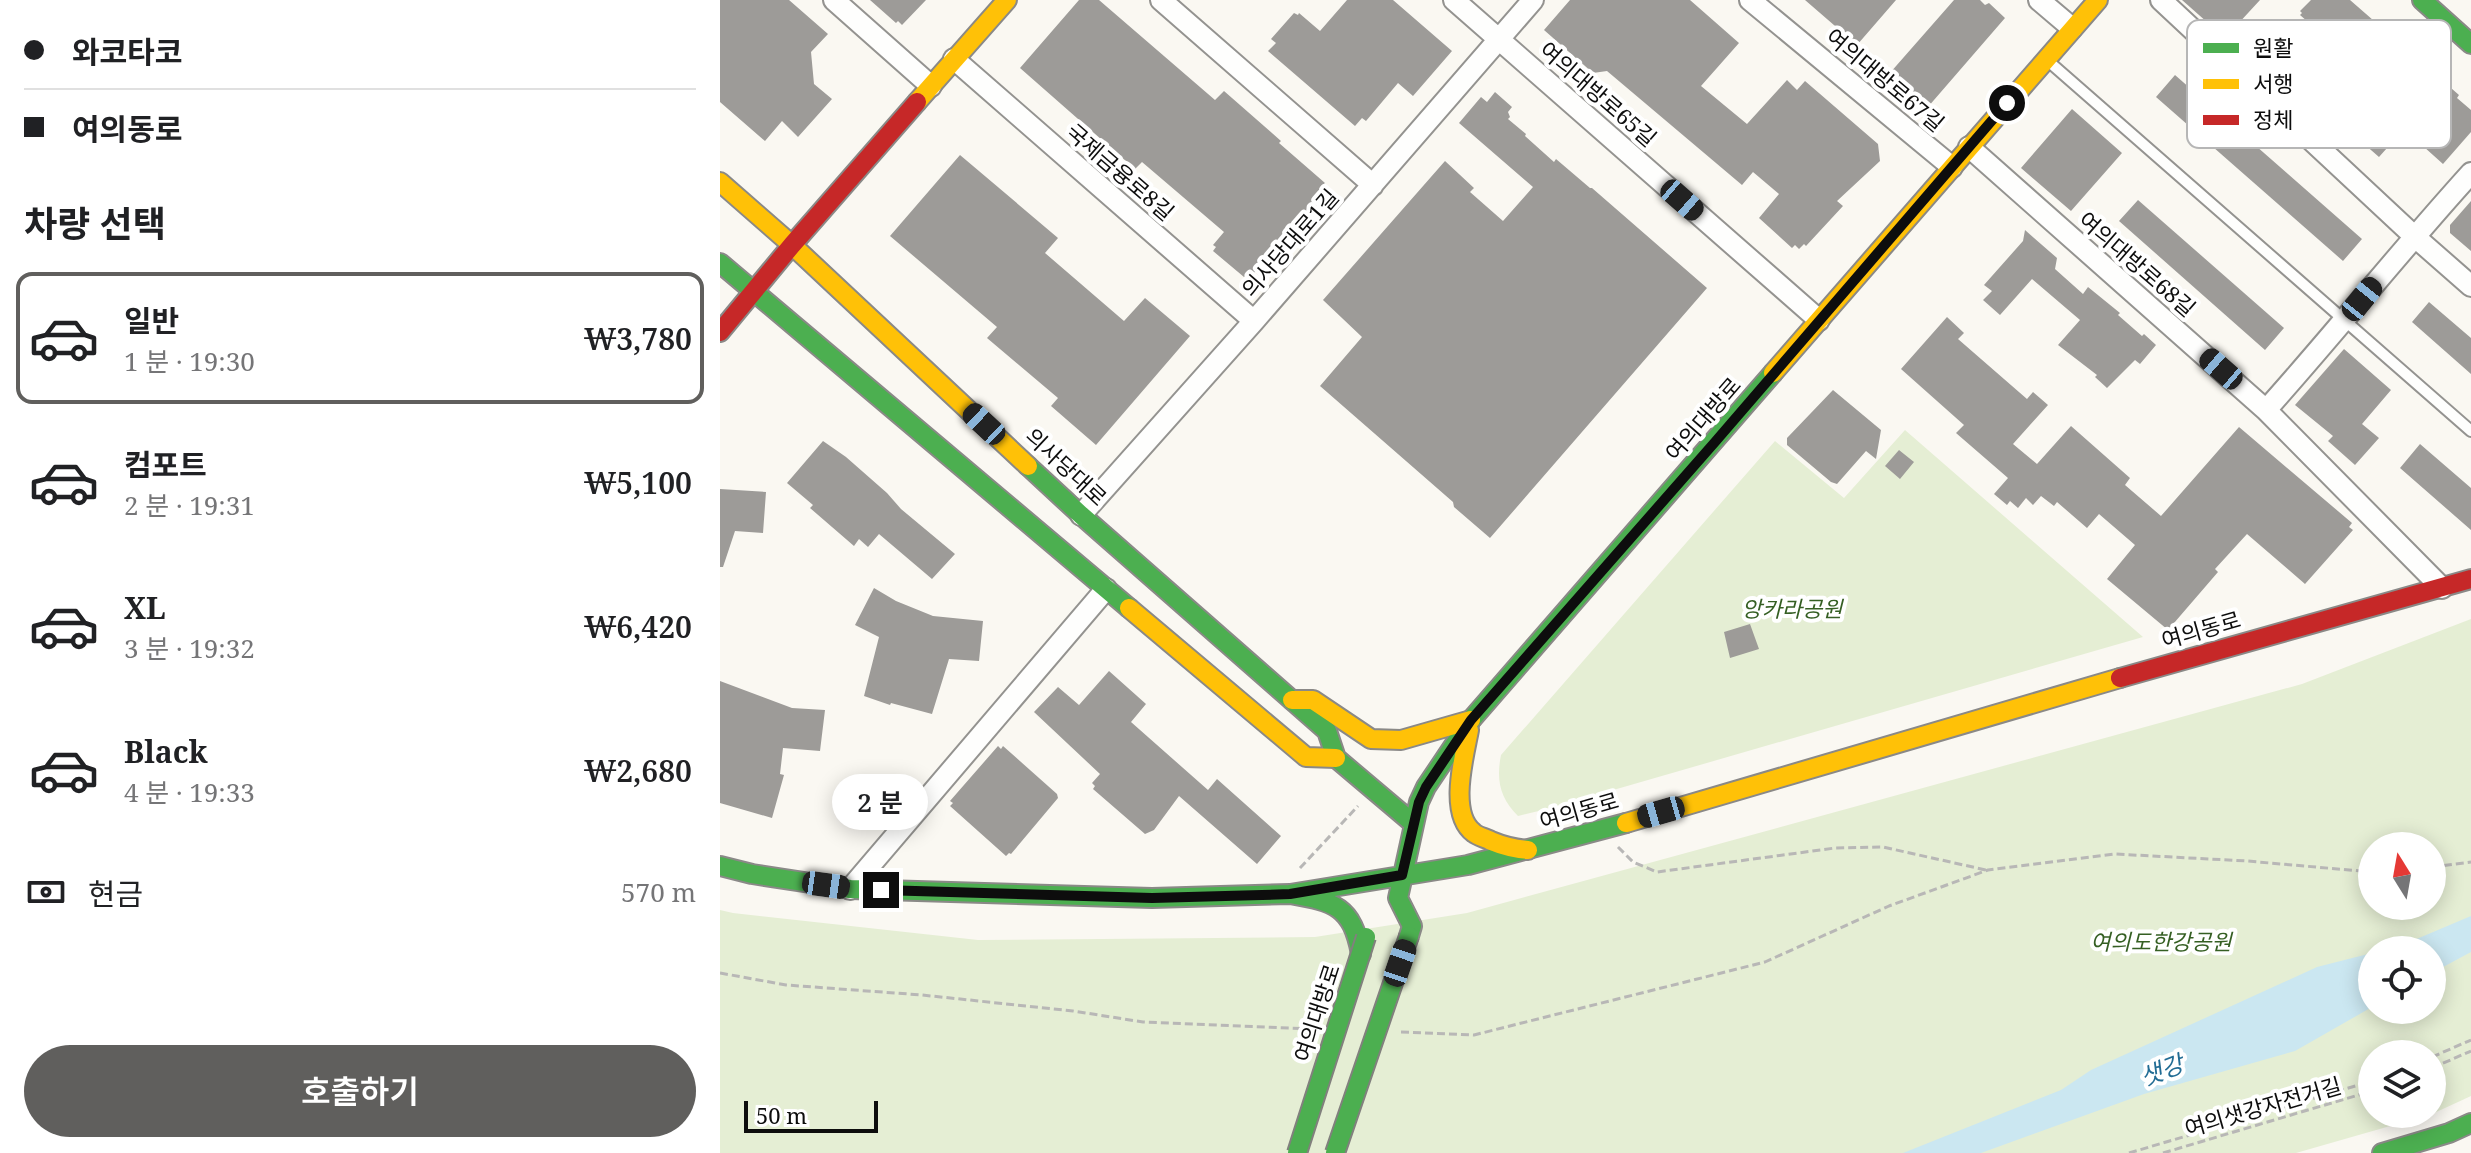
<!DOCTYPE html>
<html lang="ko">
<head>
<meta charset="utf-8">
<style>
  body { margin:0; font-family:"Noto Serif","Noto Sans KR",serif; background:#f6f6f6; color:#202124; height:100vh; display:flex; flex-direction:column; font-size:30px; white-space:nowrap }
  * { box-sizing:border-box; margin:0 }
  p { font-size:26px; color:#757577 }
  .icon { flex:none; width:44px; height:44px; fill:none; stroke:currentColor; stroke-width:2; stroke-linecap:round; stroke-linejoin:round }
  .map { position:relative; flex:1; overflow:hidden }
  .panel { display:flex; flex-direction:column; background:#fff; width:720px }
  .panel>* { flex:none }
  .top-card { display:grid; align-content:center; height:176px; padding:0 24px; background:#fff }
  .needle { width:52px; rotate:349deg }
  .tools { position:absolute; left:1638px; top:832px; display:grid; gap:16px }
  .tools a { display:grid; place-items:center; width:88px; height:88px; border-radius:50%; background:#fff; box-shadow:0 4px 20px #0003; font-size:40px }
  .scale { position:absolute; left:24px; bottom:20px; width:134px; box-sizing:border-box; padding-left:8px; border:4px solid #0d0d0d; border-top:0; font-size:22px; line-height:28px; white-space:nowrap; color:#0d0d0d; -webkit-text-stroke:6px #fff; paint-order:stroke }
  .end { position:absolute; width:36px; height:36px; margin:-18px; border:10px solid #0d0d0d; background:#fff; box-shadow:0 0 0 4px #fff }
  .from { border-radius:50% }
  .bubble { position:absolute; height:56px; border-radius:28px; background:#fff; box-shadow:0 4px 20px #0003; font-size:26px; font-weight:600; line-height:56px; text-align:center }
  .car { position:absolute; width:24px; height:48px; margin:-24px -12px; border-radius:10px; box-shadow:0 0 6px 2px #0007; background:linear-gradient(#222 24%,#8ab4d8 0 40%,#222 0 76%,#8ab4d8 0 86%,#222 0) }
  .top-card b { display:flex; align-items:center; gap:28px; height:76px; font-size:30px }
  .top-card b+b { border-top:2px solid #e0e0e0 }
  .top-card i { width:20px; height:20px; background:#202124 }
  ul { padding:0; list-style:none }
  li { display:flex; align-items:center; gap:24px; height:132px; margin:0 16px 12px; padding:0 8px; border:4px solid transparent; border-radius:16px }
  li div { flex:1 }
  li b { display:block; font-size:30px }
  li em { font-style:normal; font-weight:600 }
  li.active { border-color:#605f5d }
  li>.icon { width:72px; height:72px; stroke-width:1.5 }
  h2 { padding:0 24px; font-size:36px; line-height:96px }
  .pay { display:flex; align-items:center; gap:20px; height:88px; padding:0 24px; font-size:30px }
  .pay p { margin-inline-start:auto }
  .button { display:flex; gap:16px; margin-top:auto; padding:16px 24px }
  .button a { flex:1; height:92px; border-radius:48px; background:#605f5d; color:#fff; font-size:32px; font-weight:600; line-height:92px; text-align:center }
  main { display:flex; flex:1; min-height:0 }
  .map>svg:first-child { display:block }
  .park { fill:#e5eed4; fill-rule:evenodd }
  .water { fill:#cbe7f1 }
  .building { fill:#9d9b98 }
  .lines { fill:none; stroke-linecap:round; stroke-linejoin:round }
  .lane-casing { stroke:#949390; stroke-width:14 }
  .street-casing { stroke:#949390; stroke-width:24 }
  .fast-casing { stroke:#8a8987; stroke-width:22 }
  .slow-casing { stroke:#8a8987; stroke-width:22 }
  .jam-casing { stroke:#8a8987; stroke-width:22 }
  .path { stroke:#b8b7b6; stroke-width:3; stroke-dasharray:8 4; stroke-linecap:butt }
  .lane { stroke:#fefefd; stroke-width:10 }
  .street { stroke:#fefefd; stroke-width:20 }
  .fast { stroke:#4caf50; stroke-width:18 }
  .slow { stroke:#ffc107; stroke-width:18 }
  .jam { stroke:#c62828; stroke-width:18 }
  .fast-bridge-casing { stroke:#81807d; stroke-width:22; stroke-linecap:butt }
  .fast-bridge { stroke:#4caf50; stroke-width:18 }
  .route { stroke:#0d0d0d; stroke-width:10 }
  .labels { text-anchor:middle; stroke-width:8; stroke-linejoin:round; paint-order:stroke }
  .street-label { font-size:22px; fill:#0d0d0d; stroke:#fff }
  .park-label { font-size:22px; font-style:italic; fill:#355f23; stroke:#fff }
  .water-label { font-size:24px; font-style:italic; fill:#216c94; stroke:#fff }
  .key { fill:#fff; stroke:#b6b6b6; stroke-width:2 }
  .key-label { font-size:22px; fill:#0d0d0d }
</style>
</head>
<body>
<main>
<section class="panel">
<div class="top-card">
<b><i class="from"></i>와코타코</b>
<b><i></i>여의동로</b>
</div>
<h2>차량 선택</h2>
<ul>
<li class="active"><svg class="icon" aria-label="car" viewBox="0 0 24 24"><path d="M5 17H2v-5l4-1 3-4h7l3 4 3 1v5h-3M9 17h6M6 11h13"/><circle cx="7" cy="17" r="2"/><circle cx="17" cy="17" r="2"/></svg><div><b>일반</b><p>1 분 · 19:30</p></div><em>₩3,780</em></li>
<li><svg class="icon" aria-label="car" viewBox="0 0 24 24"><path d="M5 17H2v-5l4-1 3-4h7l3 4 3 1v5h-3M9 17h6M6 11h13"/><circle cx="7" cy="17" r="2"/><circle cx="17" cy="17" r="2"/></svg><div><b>컴포트</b><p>2 분 · 19:31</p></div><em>₩5,100</em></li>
<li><svg class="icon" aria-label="car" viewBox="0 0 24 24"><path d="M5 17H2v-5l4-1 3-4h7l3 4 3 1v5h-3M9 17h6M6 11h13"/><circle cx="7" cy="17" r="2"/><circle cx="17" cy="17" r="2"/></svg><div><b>XL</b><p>3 분 · 19:32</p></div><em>₩6,420</em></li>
<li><svg class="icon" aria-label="car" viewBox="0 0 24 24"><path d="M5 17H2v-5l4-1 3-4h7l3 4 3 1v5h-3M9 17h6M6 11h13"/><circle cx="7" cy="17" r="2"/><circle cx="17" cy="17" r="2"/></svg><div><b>Black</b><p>4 분 · 19:33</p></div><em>₩2,680</em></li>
</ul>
<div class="pay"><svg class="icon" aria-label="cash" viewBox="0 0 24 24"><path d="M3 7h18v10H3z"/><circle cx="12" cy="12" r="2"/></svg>현금<p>570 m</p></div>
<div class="button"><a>호출하기</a></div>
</section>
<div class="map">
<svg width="1751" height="1153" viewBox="0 0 1751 1153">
  <rect width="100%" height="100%" fill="#faf8f2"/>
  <path class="park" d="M1185 430 1423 637 831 808 798 816C780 798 776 780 781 755L1055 441 1124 498Z
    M1751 619V1096L1712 1114V1054H1652V1114H1712L1576 1153H0V910L13 913 258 940 595 937 747 913 1582 684ZM1652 846H1712V906H1652ZM1652 950H1712V1010H1652Z"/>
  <path class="water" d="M1751 916V952L1712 973V950H1664L1680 946Z
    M1652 953V1007L1575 1051 1424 1094 1261 1153H1183L1341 1090 1371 1070 1597 967Z"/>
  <path class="building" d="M0 0H69L108 34 91 52 94 84 112 99 78 137 62 121 45 141 0 102Z
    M150 0H206L182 25 178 21 176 23Z
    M359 0H379L495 100 504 91 561 141 559 143 605 183 602 186 606 190 598 199 601 201 540 269 538 268 530 278 526 275 524 277 493 251 496 247 493 245 504 232 422 162 415 169 300 68Z
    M627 0H673L732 51 693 96 678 83 646 121 642 118 635 126 548 51 556 43 551 39 574 13 578 15 579 13 600 31Z
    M850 0H970L1019 43 981 86 1027 124 1067 80 1077 90 1085 81 1158 144 1160 161 1117 201 1123 206 1086 246 1084 244 1079 249 1075 245 1072 248 1039 218 1059 194 1033 172 1022 185 887 71 873 73 824 30Z
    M1085 0H1176L1137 45Z
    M1234 0H1260L1265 5 1269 3 1285 18 1201 115 1184 101 1183 92 1175 93 1162 82Z
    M1462 0H1540L1505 38Z
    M1591 0H1630L1739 95 1737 98 1751 110V132L1723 164 1684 129 1659 157 1620 123V104L1647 73 1580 15 1582 13 1580 11Z
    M1455 75 1642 239 1623 261 1436 97Z
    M775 92 792 107 788 112 790 117 788 119 806 134 805 136 834 162 836 159 870 188H872L987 288 770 538 734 507 733 502 600 386 642 337 603 300 725 161 754 188 750 192 783 221 813 187 739 123 761 97 767 102Z
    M1352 109 1402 153 1351 211 1301 168Z
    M240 155 338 238 325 253 404 321 425 298 470 336 376 445 331 406 338 398 267 338 277 327 170 236Z
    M1418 200 1564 328 1545 350 1399 221Z
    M1751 201V251L1730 233V225Z
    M1305 230 1337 258 1335 269 1363 294 1368 287 1400 313 1398 315 1422 336 1424 334 1436 345 1420 364 1415 360 1387 388 1375 377 1377 375 1338 345 1360 320 1312 279 1280 315 1263 300 1272 291 1264 285 1303 241Z
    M1709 302 1751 338V374L1692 322Z
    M1227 317 1244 333 1238 339 1307 399 1313 392 1328 405 1293 444 1317 464 1351 426 1410 478 1405 485 1441 516 1519 427 1632 523 1629 527 1633 530 1585 584 1527 534 1495 569 1498 572 1448 630 1387 579 1415 545 1379 514 1367 528 1337 502 1334 506 1321 496 1313 505 1306 498 1298 508 1290 501 1287 505 1274 494 1288 478 1236 433 1244 425 1181 369Z
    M1624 349 1671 390 1642 424 1659 438 1635 465 1608 441 1613 436 1575 405Z
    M1113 390 1161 430 1156 459 1146 451 1117 484 1111 482 1067 445V438Z
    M103 441 126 457 167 493 181 509 235 554 212 579 159 534 148 547 139 539 134 546 90 508 93 505 67 483Z
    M1700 444 1751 488V530L1680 468Z
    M1179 450 1194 462 1180 479 1165 466Z
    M0 489 46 492 43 533 15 531 3 567H0Z
    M154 588 176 601 213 616 263 621 259 661 229 659 212 714 171 703 170 705 144 696 159 637 135 625Z
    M1030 624 1039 649 1010 658 1004 632Z
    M389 671 426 704 411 722 488 790 497 779 561 836 537 864 459 796 434 830 425 834 373 789 375 786 372 783 380 774 314 712 338 687 359 705Z
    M0 681 72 708 105 710 100 751 63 748 60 774 64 775 52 818 0 803Z
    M278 746 281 749 283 746 337 794 338 798 291 854 289 853 286 856 230 806 233 803 230 801Z"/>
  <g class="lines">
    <g class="lane-casing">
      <path id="lane" d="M1327 60 1751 431"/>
    </g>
    <g class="street-casing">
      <path id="street" d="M114 0 211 86
        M441 0 653 185
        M734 0 1099 320
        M1030 0 1232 167
        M1319 0 1352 28
        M1441 0 1694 236 1751 286
        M234 59 534 321
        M1249 147 1546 410 1722 588
        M1546 410C1616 332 1681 250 1751 173
        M361 515 534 321 813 0
        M130 889 386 589"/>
    </g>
    <g class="fast-casing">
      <path id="fast" d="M1702 0 1751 44
        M0 263 409 608
        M308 466 361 515 607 731 616 758 694 824
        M0 866 32 874 130 889 432 898 570 894 748 865 906 823
        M570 894C615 902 632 906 641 954
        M689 936 692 926 678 898 699 802 706 787 751 720 1053 373
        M1662 1153 1729 1133 1751 1123"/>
    </g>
    <g class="slow-casing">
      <path id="slow" d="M197 102 287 0
        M0 182 72 245 308 466
        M1053 373 1378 0
        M409 608 586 757 616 758
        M572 700H593L651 739 681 740 751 720
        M749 730C744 757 728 814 754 833 759 837 766 838 771 841 783 846 795 849 808 850
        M906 823 1400 678"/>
    </g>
    <g class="jam-casing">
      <path id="jam" d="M0 332 72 245 197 102
        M1400 678 1751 579"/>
    </g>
    <path class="path" d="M898 847 913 862 937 872 1115 848 1163 847 1266 870
      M1712 867 1751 862
      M580 868 638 806
      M0 973 66 985 202 995 353 1011 423 1022 593 1029
      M681 1032 754 1035 1045 962 1169 906 1268 870 1395 854 1527 861 1652 872
      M1712 1057 1751 1040
      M1712 1068 1751 1051
      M1409 1153 1652 1081
      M1443 1153 1652 1091"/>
    <use href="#lane" class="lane"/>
    <use href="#street" class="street"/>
    <use href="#fast" class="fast"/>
    <use href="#slow" class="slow"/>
    <use href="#jam" class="jam"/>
    <g class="fast-bridge-casing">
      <path id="fast-bridge" d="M577 1153 646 937
        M615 1153 689 936"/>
    </g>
    <use href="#fast-bridge" class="fast-bridge"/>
  </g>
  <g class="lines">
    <path class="route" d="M161 890 432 898 542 895 570 894 682 875 699 802 706 787 751 720 995 442 1287 103"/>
  </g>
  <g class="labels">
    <g class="street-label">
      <text transform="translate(1165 80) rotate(40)" y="8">여의대방로67길</text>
      <text transform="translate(878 94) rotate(41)" y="8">여의대방로65길</text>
      <text transform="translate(400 172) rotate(41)" y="8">국제금융로8길</text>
      <text transform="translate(570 243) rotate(-49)" y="8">의사당대로1길</text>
      <text transform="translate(1417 264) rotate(41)" y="8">여의대방로68길</text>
      <text transform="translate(983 419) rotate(-49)" y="8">여의대방로</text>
      <text transform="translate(346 467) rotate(43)" y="8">의사당대로</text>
      <text transform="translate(1481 630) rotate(-16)" y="8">여의동로</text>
      <text transform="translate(859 811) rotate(-16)" y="8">여의동로</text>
      <text transform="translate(597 1013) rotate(-72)" y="8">여의대방로</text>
      <text transform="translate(1543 1107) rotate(-16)" y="8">여의샛강자전거길</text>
    </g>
    <g class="park-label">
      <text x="1072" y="617">앙카라공원</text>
      <text x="1441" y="950">여의도한강공원</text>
    </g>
    <g class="water-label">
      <text transform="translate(1442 1071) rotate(-21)" y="8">샛강</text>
    </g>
  </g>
  <rect x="1467" y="20" width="264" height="128" rx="12" class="key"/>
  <rect x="1483" y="43" width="36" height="10" fill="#4caf50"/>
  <rect x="1483" y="79" width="36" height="10" fill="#ffc107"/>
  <rect x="1483" y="115" width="36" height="10" fill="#c62828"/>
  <g class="key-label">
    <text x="1533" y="56">원활</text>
    <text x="1533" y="92">서행</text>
    <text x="1533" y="128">정체</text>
  </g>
</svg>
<div class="tools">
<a><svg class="needle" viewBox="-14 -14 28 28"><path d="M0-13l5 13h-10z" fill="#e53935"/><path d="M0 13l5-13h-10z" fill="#757577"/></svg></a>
<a><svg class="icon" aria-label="locate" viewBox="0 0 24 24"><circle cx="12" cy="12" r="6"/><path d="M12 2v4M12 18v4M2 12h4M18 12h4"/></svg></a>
<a><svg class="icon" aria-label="layers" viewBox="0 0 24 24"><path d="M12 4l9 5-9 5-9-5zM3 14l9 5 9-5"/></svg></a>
</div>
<div class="scale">50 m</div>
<i class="end from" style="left:1287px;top:103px"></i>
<i class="end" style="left:161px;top:890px"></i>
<div class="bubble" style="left:112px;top:774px;width:96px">2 분</div>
<i class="car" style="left:962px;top:200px;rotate:131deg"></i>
<i class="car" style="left:1642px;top:299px;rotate:39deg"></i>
<i class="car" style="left:1501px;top:369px;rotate:311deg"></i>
<i class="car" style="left:264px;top:424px;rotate:313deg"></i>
<i class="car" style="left:941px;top:812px;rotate:254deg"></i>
<i class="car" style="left:106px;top:885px;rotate:98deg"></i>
<i class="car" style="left:680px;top:963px;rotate:19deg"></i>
</div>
</main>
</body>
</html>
